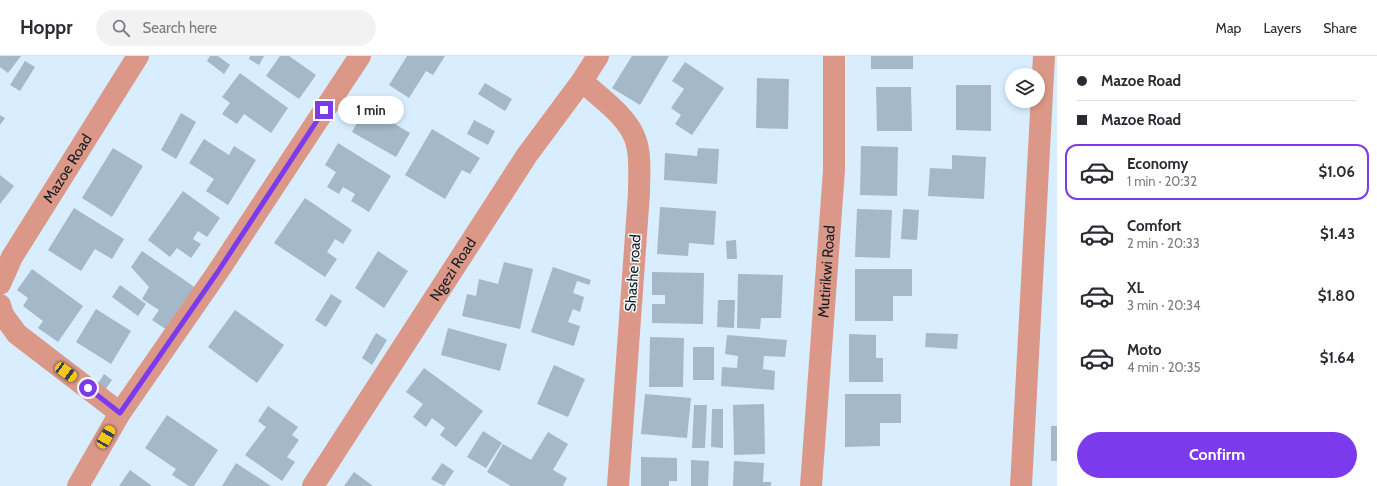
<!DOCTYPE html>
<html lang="en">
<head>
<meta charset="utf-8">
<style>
  body { margin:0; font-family:Cabin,sans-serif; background:#f2f2f3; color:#2b2b33; height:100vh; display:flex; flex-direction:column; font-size:15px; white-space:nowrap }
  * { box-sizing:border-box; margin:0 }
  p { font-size:13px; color:#7c7c81 }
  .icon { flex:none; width:22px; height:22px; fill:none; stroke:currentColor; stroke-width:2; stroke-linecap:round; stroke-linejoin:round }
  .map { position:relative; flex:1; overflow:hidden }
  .drawer { display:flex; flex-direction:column; background:#fff; width:320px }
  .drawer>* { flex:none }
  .banner { display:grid; align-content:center; height:88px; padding:0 20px; background:#fff }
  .buttons { position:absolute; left:1005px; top:12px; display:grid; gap:8px }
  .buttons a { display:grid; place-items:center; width:40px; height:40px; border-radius:50%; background:#fff; box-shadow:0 2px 6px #0003; font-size:20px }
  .end { position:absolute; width:18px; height:18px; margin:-9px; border:5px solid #7c3aed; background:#fff; box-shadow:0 0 0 2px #fff }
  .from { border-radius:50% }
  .bubble { position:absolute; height:28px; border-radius:14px; background:#fff; box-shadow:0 2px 6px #0003; font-size:13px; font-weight:700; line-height:28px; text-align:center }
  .car { position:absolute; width:12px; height:24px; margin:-12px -6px; border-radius:5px; box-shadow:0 0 3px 1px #0007; background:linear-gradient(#f5c518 24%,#345 0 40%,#f5c518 0 76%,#345 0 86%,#f5c518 0) }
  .banner b { display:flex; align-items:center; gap:14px; height:38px; font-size:15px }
  .banner b+b { border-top:1px solid #e1e1e2 }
  .banner i { width:10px; height:10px; background:#2b2b33 }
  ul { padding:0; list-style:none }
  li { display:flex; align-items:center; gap:12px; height:56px; margin:0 8px 6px; padding:0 12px; border:2px solid transparent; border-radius:12px }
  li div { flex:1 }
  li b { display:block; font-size:15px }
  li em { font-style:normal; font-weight:700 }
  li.on { border-color:#7c3aed }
  li>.icon { width:36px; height:36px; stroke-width:1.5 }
  .cta { display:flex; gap:8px; margin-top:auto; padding:8px 20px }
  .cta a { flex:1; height:46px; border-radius:24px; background:#7c3aed; color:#fff; font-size:16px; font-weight:700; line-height:46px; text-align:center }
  header { display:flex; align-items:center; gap:24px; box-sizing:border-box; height:56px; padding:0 20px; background:#fff; border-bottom:1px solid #e1e1e2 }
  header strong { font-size:19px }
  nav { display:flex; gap:22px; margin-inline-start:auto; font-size:14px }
  .search { width:280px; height:36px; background:#f2f2f3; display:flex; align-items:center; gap:10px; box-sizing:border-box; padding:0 14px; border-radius:22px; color:#7c7c81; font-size:15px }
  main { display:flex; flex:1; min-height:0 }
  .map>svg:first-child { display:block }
  .building { fill:#a3b8c8 }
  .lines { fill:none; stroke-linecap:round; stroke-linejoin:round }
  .minor { stroke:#db9888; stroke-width:22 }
  .route { stroke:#7c3aed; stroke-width:5 }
  .labels { text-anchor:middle; stroke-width:3; stroke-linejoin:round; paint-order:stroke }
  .street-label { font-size:15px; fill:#141c22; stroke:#f4f9fc }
</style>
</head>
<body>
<header>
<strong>Hoppr</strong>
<div class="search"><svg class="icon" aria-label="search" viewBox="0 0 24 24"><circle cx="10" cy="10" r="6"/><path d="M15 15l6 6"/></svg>Search here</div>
<nav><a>Map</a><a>Layers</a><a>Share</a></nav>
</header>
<main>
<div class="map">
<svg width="1057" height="430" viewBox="0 0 1057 430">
  <rect width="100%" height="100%" fill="#d8eeff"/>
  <path class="building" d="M0 0H21L8 17 0 11Z
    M210 0H218L230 9 224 18 207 5Z
    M250 0H264L259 9 249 3Z
    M280 0H289L316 19 299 43 266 20Z
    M407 0H445L433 19 426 15 409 42 389 29Z
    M632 0H669L640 49 612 32Z
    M871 0H913V13H871Z
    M25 5 35 11 20 35 10 29Z
    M685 6 724 32 692 79 675 68 681 59 671 52 684 33 672 25Z
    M240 17 288 52 271 77 244 58 237 68 222 58 230 47 222 41Z
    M757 22 789 23 788 73 756 72Z
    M485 27 512 43 505 55 478 38Z
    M956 29H991V75L956 74Z
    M876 31H911L912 75H877Z
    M366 51 410 77 396 101 352 76Z
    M181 57 196 66 176 103 161 94Z
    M0 59 5 62 0 69Z
    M474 64 495 75 488 89 467 78Z
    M432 73 480 102 470 118 462 114 445 143 405 119Z
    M204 83 229 99 234 90 256 104 228 149 206 135 214 123 189 107Z
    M338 87 391 120 369 156 351 145 355 138 343 131 339 138 327 131 336 116 325 109Z
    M861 90 898 91 897 140 860 139Z
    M113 92 143 110 112 161 82 142Z
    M698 92 719 93 717 128 664 124 665 97 697 100Z
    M952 99 986 101 984 143 928 140 930 112 952 113Z
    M0 119 14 130 0 148Z
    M183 135 220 162 207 181 198 175 193 183 201 188 191 202 177 192 170 201 148 184Z
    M305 142 352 174 343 188 335 183 327 196 337 203 325 221 274 187Z
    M660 151 716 155 714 189 689 187 688 200 657 198Z
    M74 152 124 183 112 203 95 193 81 215 48 194Z
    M857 153 892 154 890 202 855 201Z
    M903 153 919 154 917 184 901 183Z
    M736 184 737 203H727L726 185Z
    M142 195 196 232 167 274 152 264 159 254 142 243 149 231 131 211Z
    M378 195 408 215 384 252 355 232Z
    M504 206 533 213 520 273 462 260 467 238 476 240 479 223 498 228Z
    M553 211 591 224 589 229 577 225 573 237 584 241 580 256 573 253 568 266 580 270 574 290 531 276Z
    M32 213 83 250 58 286 38 272 43 265 23 250 28 242 17 234Z
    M855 213H912V240H893V265H855Z
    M652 216 704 217 703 268 652 267V248H665V239H652Z
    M738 218 783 219 781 262H761L760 273 737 272Z
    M120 229 146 248 138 260 112 241Z
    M331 238 342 245 326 271 315 264Z
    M718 244H735L734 272 717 271Z
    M96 253 131 275 111 308 76 286Z
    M235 254 284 289 257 327 208 291Z
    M448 272 507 288 500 315 441 299Z
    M376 277 387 284 372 309 362 302Z
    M926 277 958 278 957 293 925 291Z
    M849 278 876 279V302H883V326H849Z
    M727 279 787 284 785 301 764 300 763 313 775 315 774 334 721 330 722 311 737 312 738 300 725 298Z
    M650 281 684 282 683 331H649Z
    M693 291H714V324H693Z
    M554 309 585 323 568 361 537 348Z
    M424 312 483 355 456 391 440 379 445 372 432 362 426 371 413 361 423 348 406 336Z
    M104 318 112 324 102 338 95 332Z
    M645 338 691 342 687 382 641 378Z
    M845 338H901V367H880V390L845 391Z
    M764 348 765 398 734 399 733 349Z
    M694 349H707L705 392H692Z
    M268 350 298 371 292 379 299 384 287 401 295 406 282 425 245 399 266 371 258 365Z
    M712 353H723V392L711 391Z
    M167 359 218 394 194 430H189L172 419 176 413 145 392Z
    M1051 370H1057V405H1051Z
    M483 375 502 387 486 412 467 401Z
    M548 376 568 388 553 414 567 422 563 430H511L487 416 503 388 531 404Z
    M641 401 677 402V425H669V430H641Z
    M691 404 709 405 708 430H691Z
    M734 405 764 407 763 426H771V430H733Z
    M236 407 271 430H222Z
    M442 407 454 415 444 430 431 423Z
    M130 414 152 430H119Z
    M354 416 373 430H344Z"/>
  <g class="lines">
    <g class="minor">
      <path d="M582 25C600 42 628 60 636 85 641 100 639 121 639 137L618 430"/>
      <path id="s1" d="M0 228 12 201 138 0"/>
      <path d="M0 249 3 259 17 278 120 357"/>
      <path d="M78 430 120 357 217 217 360 0"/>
      <path id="s2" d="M313 430 527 99 582 25 598 0"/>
      <path id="s3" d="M811 430 834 114V0"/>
      <path d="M1021 430 1044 0"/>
    </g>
  </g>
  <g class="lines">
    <path class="route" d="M88 332 120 357 217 217 324 54"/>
  </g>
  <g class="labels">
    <g class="street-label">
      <text dy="5" stroke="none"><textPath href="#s1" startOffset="134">Mazoe Road</textPath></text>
      <text dy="5" stroke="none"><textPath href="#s2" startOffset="258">Ngezi Road</textPath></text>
      <text dy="5" stroke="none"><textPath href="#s3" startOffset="215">Mutirikwi Road</textPath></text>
      <text transform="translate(633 217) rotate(-86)" y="5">Shashe road</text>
    </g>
  </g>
</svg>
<div class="buttons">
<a><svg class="icon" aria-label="layers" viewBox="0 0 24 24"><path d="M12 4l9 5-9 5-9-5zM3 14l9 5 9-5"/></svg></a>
</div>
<i class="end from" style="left:88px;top:332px"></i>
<i class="end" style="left:324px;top:54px"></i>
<div class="bubble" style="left:338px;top:40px;width:66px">1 min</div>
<i class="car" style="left:66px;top:316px;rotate:126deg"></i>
<i class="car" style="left:106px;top:381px;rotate:30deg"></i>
</div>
<section class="drawer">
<div class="banner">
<b><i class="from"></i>Mazoe Road</b>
<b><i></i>Mazoe Road</b>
</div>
<ul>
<li class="on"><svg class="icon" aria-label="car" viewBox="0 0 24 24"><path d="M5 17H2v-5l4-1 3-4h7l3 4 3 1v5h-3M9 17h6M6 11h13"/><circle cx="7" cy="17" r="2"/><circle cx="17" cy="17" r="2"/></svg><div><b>Economy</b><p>1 min · 20:32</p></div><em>$1.06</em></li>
<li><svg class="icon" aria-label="car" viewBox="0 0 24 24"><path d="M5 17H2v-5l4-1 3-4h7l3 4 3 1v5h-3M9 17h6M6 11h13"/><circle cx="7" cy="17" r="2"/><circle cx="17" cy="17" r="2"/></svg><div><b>Comfort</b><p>2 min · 20:33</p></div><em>$1.43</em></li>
<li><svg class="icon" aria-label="car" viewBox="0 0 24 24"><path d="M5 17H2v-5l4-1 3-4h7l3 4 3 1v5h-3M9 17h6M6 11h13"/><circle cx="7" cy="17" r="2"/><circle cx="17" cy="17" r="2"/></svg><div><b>XL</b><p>3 min · 20:34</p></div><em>$1.80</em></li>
<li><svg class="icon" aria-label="car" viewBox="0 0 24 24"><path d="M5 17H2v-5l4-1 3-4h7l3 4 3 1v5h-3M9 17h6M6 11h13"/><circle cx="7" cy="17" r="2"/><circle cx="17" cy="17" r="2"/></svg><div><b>Moto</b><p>4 min · 20:35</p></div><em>$1.64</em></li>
</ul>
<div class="cta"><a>Confirm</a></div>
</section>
</main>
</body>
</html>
